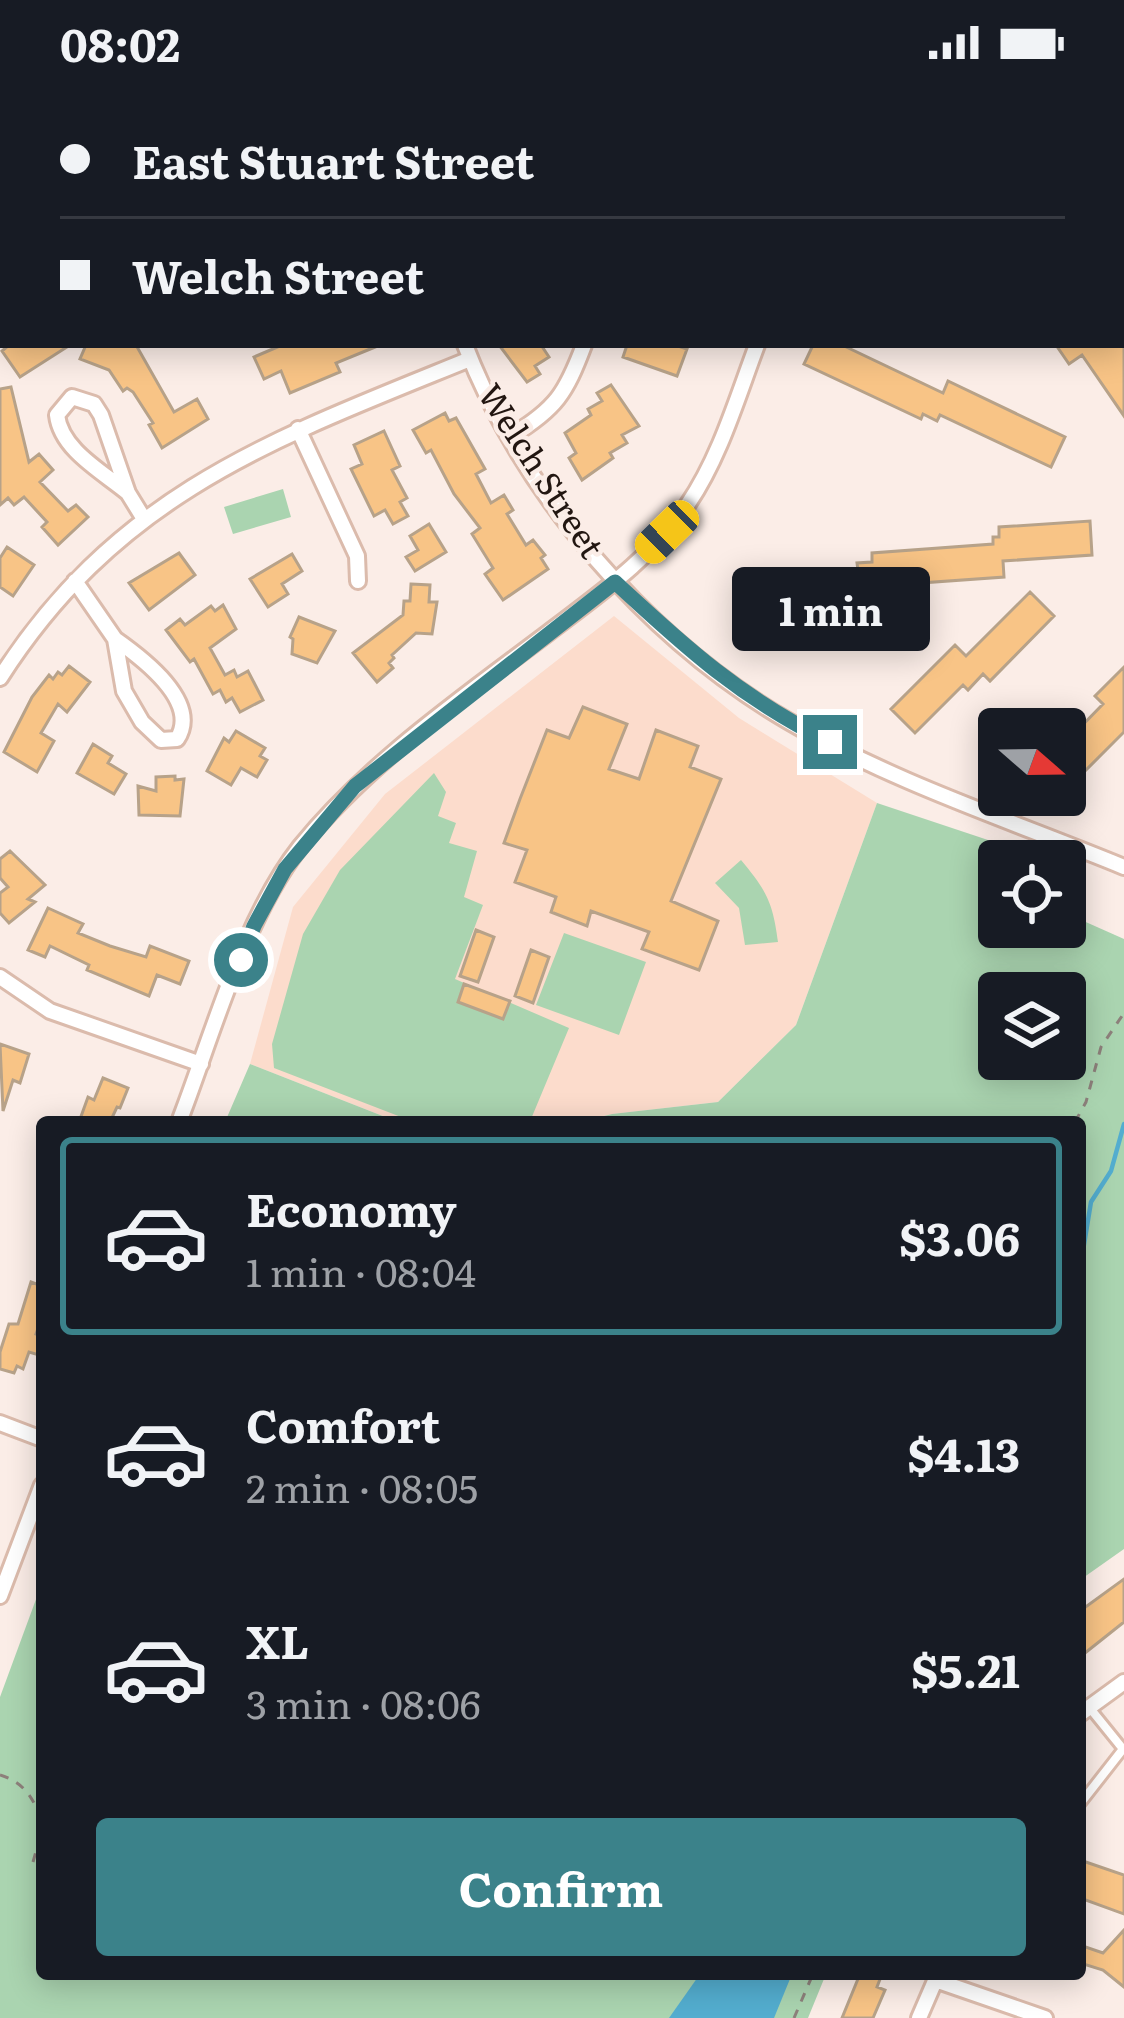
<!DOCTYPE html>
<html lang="en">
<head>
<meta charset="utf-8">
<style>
  body { margin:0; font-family:Literata,serif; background:#20242c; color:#f1f3f6; height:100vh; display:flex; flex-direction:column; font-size:45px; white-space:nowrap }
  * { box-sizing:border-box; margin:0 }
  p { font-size:39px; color:#9ea1a6 }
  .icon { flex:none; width:66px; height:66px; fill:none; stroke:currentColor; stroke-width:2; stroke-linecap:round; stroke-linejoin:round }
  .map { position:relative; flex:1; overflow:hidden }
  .details { position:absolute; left:36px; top:1032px; width:1050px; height:864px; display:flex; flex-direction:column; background:#171b24; border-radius:12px; box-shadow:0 6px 30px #0003 }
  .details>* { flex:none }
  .top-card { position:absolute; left:0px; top:0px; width:1125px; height:264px; box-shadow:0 6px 30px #0003; display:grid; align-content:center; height:264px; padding:0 60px; background:#171b24 }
  .needle { width:78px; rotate:110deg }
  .tools { position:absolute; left:978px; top:624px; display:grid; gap:24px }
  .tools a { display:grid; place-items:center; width:108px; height:108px; border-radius:12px; background:#171b24; box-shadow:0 6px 30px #0003; font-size:60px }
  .end { position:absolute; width:54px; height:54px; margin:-27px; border:15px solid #3b828a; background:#fff; box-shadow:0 0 0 6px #fff }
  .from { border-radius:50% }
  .bubble { position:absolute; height:84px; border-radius:12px; background:#171b24; box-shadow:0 6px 30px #0003; font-size:39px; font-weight:700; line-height:84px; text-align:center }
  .car { position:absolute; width:36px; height:72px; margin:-36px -18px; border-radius:15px; box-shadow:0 0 9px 3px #0007; background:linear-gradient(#f5c518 24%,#345 0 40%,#f5c518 0 76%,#345 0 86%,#f5c518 0) }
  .top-card b { display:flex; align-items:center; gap:42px; height:114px; font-size:45px }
  .top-card b+b { border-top:3px solid #363941 }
  .top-card i { width:30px; height:30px; background:#f1f3f6 }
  ul { padding:21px 0 0; list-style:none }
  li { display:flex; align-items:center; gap:36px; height:198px; margin:0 24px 18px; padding:0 36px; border:6px solid transparent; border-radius:12px }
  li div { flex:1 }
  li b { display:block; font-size:45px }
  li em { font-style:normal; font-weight:700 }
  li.on { border-color:#3b828a }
  li>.icon { width:108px; height:108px; stroke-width:1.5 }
  .cta { display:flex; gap:24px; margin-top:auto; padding:24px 60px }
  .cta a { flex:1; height:138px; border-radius:12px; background:#3b828a; color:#fff; font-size:48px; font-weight:700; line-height:138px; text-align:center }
  .status { display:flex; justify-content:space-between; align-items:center; height:84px; padding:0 60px; background:#171b24; direction:ltr }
  .status svg { height:33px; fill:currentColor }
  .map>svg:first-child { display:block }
  .built { fill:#fcdccc }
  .green { fill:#aad4b0; fill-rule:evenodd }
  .water { fill:#53adcf }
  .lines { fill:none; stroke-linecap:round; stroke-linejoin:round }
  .stream { stroke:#53adcf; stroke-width:4.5 }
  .building { fill:#f8c486; stroke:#b7a289; stroke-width:3 }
  .lane-casing { stroke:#dbbbac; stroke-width:14 }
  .street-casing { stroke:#dbbbac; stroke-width:20 }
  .path { stroke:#8d807b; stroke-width:3; stroke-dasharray:9 9; stroke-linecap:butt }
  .lane { stroke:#fff; stroke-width:8 }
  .street { stroke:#fff; stroke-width:14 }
  .route { stroke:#3b828a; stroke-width:15 }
  .labels { text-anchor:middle; stroke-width:9; stroke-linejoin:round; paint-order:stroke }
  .street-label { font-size:33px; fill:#221611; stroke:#fbede7 }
</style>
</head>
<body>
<div class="status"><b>08:02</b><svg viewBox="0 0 49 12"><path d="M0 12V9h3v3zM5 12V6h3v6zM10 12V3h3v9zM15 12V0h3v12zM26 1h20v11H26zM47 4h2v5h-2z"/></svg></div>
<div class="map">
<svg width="1124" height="1934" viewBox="0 0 1124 1934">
  <rect width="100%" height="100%" fill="#fbede7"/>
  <path class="built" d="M614 532 739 634 877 719 796 941 718 1018 612 1030 581 1038H398L250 980 293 823 385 710Z"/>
  <path class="green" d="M283 405 291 433 233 450 224 423Z
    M434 689 446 708 438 732 456 739 449 759 477 767 464 813 483 821 455 895 569 944 531 1035 523 1038H414L274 984 272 960 303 850 340 786Z
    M877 719 1051 777H999V843H1065V782L1086 789 1070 831 1124 855V1465L1080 1496V1038H581L612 1030 718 1018 796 941ZM999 909H1065V975H999Z
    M741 776C766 806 773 818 778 858L745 861 739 824 715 799Z
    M564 849 646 878 619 951 536 921Z
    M250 980 398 1038H225Z
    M42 1499V1890H826L808 1934H0V1613Z"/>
  <path class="water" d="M700 1890H792L774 1934H669Z"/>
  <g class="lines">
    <path class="stream" d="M1080 1185 1091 1118 1111 1087 1124 1040"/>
  </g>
  <path class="building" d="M9 261H70L20 293 2 267Z
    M86 261H136L174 328 197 315 208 335 162 364 149 341 153 339 133 308 127 304 123 307 109 286 80 275Z
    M282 261H380L336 279 340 288 290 309 281 287 264 295 254 273Z
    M499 261H541L549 273 535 282 540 290 527 298Z
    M627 261H675L687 265 677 292 623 273Z
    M813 261H842L943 309 948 297 1065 353 1051 383 940 331 937 337 923 330 921 335 804 280Z
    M1056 261H1124V332L1082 271 1069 280Z
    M611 301 639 342 622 351 627 359 610 369 613 374 582 396 569 374 576 369 565 349 591 331 588 325 602 317 597 309Z
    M11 303 29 378 39 370 53 386 40 398 68 427 76 421 88 433 58 461 42 443 47 438 24 413 14 421 8 414 0 421V305Z
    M445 329 449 337 456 334 485 385 476 390 491 419 504 411 513 426 507 430 526 461 533 456 545 471 541 474 548 485 503 516 485 490 493 484 472 450 480 444 454 410 431 366 426 369 413 346Z
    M384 347 400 382 392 386 407 414 400 418 408 432 393 440 385 426 374 432 351 385 362 380 354 361Z
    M1090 437 1092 471 1003 477 1004 493 865 503 866 519 737 529 735 495 858 486 857 479 872 478V469L993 460V453H999V443Z
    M429 440 446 468 415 487 406 473 418 466 410 452Z
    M7 463 34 481 13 512 0 503V474Z
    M179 469 195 491 149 526 129 499Z
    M292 470 302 487 282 500 288 510 268 523 250 495Z
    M411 500 430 501 429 518H437L432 550 416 549 392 571 394 574 389 579 393 584 377 598 353 569 403 531 404 517H410Z
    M1030 508 1054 532 990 597 983 590 968 606 963 601 915 649 891 625 955 561 966 572Z
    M223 521 236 545 210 564 225 591 234 586 237 593 248 587 263 616 240 628 232 614 226 618 220 606 213 610 194 575 190 578 166 546 180 535 185 541 211 522 215 527Z
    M299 533 335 547 317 579 292 570 293 555 290 553Z
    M69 582 90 598 67 628 58 620 41 649 54 657 37 688 4 668 32 613 49 591 53 595 58 588 62 591Z
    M1124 583V648L1065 707V659L1103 620 1095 612Z
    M583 623 627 640 609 685 639 695 656 646 698 662 690 683 721 695 671 817 718 837 699 886 642 865 649 848 591 827 587 842 551 828 556 813 515 798 527 766 504 759 520 715 547 646 569 654Z
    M236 647 265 664 260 672 267 676 257 693 241 684 231 701 207 687 224 654 229 658Z
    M93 660 112 672 108 679 126 690 114 710 77 689Z
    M175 692V696L184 695 180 732 139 731 138 702 156 707V693Z
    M10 767 45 801 28 815 35 818 9 839 0 829V809L8 803 0 794V775Z
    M48 824 83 840 78 849 110 862 146 873 150 862 189 877 180 900 157 891 149 912 87 886 89 881 50 862 45 873 28 866Z
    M476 846 494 853 478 898 460 892Z
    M531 866 549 873 533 919 515 912Z
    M464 900 510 917 503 935 458 918Z
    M0 960 29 970 20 999 13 996 3 1027Z
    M103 994 128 1004 120 1024 117 1023 110 1038H79L88 1013 94 1016Z
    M31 1198 42 1202V1233L36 1250 42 1252V1263L39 1271 29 1268 23 1285 17 1282 14 1289 0 1285V1268L9 1240H18Z
    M1124 1495V1538L1085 1569 1080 1561V1527Z
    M1080 1776 1124 1791V1830L1080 1814Z
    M1124 1846V1903L1103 1886 1080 1879V1861L1103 1869Z
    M860 1890H882L877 1903 885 1906 873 1934H842Z"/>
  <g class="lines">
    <g class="lane-casing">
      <path id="lane" d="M1080 1720 1123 1665 1089 1623"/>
    </g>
    <g class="street-casing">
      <path id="street" d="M433 0 434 3
        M658 0V3
        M853 3 854 0
        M0 21H3
        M0 66 3 69
        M465 261C523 412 649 556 788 637 892 698 1012 737 1124 783
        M298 345 357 472 358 497
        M511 352C556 325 566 309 584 261
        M128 409C103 388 61 366 57 331L72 313 94 320 101 331 128 409 144 435
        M75 497 115 555 124 607 142 638 161 656 177 655C201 618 142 574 115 555
        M0 594C119 408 276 354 470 275
        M0 893 50 927 201 980
        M179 1038C212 953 244 834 300 763 368 679 462 614 548 549 598 511 653 473 688 420 720 373 737 314 757 261
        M0 1339 42 1355
        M0 1512 42 1401
        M1080 1630 1124 1598
        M935 1896 1045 1934
        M919 1934 938 1890"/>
    </g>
    <path class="path" d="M1075 1038 1086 1018 1101 963 1124 929
      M0 1691C26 1699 36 1717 42 1742
      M33 1778 42 1746
      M794 1934 813 1890"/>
    <use href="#lane" class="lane"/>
    <use href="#street" class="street"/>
  </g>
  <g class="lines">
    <path class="route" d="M241 876 254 842 285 785 355 702 615 498C686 564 741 614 830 658"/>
  </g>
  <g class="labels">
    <g class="street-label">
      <text transform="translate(541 387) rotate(57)" y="12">Welch Street</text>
    </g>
  </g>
</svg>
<div class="tools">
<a><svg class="needle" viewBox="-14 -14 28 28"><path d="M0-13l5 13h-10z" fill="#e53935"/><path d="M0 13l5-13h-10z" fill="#9ea1a6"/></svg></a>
<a><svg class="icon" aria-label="locate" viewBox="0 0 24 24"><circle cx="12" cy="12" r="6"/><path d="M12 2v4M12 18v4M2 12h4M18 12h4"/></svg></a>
<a><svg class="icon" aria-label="layers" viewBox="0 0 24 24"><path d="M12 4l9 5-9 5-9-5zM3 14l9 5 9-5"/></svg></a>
</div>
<i class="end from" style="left:241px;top:876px"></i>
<i class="end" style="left:830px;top:658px"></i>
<div class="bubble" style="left:732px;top:483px;width:198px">1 min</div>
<i class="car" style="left:667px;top:448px;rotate:226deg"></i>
<div class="top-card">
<b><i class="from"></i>East Stuart Street</b>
<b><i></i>Welch Street</b>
</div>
<section class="details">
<ul>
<li class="on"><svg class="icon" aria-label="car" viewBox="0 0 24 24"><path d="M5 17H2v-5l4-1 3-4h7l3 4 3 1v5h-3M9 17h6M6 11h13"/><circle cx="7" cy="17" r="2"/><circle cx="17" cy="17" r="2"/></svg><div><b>Economy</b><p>1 min · 08:04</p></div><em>$3.06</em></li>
<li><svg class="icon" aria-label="car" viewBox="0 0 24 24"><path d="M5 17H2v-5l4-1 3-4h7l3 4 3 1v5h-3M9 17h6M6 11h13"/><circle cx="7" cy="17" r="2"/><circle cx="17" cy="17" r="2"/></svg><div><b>Comfort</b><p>2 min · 08:05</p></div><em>$4.13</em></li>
<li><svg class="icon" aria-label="car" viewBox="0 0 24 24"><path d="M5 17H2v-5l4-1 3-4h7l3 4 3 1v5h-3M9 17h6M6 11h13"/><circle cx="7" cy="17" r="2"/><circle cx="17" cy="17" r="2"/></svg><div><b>XL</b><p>3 min · 08:06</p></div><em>$5.21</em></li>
</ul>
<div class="cta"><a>Confirm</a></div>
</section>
</div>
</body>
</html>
